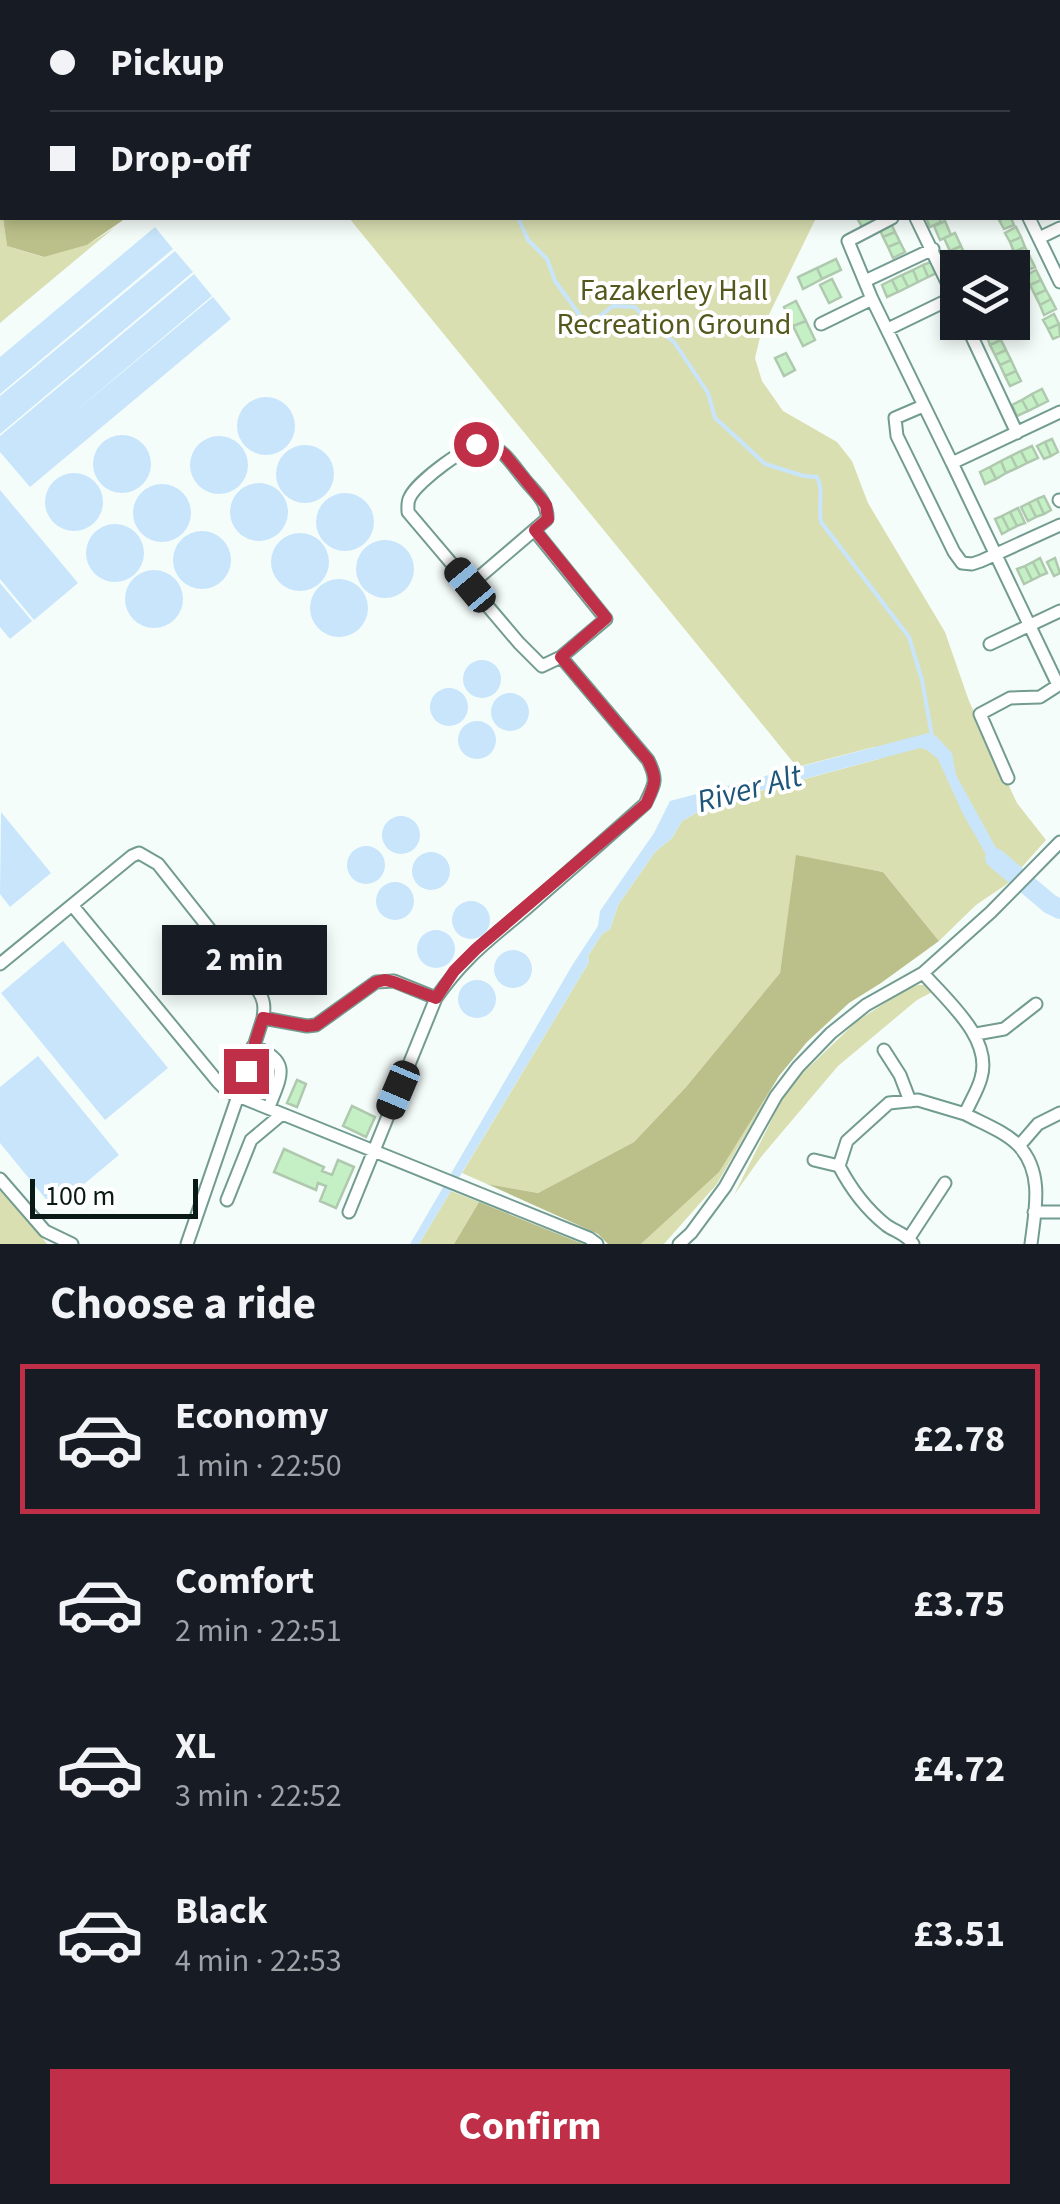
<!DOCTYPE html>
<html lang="en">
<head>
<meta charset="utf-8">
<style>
  body { margin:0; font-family:"Source Sans 3",sans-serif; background:#242831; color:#f1f3f6; height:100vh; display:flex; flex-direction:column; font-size:38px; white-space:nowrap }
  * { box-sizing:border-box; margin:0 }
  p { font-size:32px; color:#9ea1a6 }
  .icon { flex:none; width:55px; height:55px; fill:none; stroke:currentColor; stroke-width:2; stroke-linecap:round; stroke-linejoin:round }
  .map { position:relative; height:1244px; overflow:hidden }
  .sheet { display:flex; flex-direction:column; background:#171b24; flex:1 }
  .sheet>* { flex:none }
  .hud { position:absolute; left:0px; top:0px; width:1060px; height:220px; box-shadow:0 5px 15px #0003; display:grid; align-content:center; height:220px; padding:0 50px; background:#171b24 }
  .controls { position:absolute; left:940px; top:250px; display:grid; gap:20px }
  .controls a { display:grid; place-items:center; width:90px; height:90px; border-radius:0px; background:#171b24; box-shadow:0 5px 15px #0003; font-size:50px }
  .scale { position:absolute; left:30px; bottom:25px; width:168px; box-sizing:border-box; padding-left:10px; border:5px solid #091915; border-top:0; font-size:28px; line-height:35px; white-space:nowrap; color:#091915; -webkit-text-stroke:8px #fff; paint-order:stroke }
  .end { position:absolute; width:45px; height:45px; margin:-22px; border:12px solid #bf2f47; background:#fff; box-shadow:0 0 0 5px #fff }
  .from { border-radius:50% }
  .bubble { position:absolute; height:70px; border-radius:0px; background:#171b24; box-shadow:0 5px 15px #0003; font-size:32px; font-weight:700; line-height:70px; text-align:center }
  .car { position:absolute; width:30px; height:60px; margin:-30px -15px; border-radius:12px; box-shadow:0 0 8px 2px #0007; background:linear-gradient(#222 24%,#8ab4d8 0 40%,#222 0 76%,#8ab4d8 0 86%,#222 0) }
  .hud b { display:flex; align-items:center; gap:35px; height:95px; font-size:38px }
  .hud b+b { border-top:2px solid #363941 }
  .hud i { width:25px; height:25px; background:#f1f3f6 }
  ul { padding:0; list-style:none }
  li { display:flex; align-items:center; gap:30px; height:150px; margin:0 20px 15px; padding:0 30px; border:5px solid transparent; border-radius:0px }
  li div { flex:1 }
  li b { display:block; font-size:38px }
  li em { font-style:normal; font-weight:700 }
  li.active { border-color:#bf2f47 }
  li>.icon { width:90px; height:90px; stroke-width:1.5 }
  h2 { padding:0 50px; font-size:45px; line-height:120px }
  .primary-button { display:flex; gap:20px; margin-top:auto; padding:20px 50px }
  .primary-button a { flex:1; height:115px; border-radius:0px; background:#bf2f47; color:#fff; font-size:40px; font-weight:700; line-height:115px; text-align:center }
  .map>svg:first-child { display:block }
  .green { fill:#dadfb2 }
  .forest { fill:#bbc08a }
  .water { fill:#c8e5fb }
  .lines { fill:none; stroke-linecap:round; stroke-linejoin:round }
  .stream { stroke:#c8e5fb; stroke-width:4 }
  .river { stroke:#c8e5fb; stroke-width:20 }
  .building { fill:#c5f0c5; stroke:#afc9ae; stroke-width:2.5 }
  .minor-casing { stroke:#739c91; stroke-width:15 }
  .minor { stroke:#fff; stroke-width:11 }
  .route { stroke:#bf2f47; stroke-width:12 }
  .labels { text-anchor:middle; stroke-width:8; stroke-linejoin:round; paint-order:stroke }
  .park-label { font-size:30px; fill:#54581c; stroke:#fff }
  .water-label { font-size:32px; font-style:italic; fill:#1e5679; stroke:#fff }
</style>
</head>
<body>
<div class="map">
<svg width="1060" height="1244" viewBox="0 0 1060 1244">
  <rect width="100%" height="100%" fill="#f5fdfb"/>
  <path class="green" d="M0 0H98L94 2H2V113L0 121Z
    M171 0H659L660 2H174Z
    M0 198 7 246 43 257 87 245 114 228 0 323Z
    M349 218H816L762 329 755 358 762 381 783 411 837 442 852 461 868 503 945 632 969 701 1017 803 1046 840 1007 884 976 905 939 941 883 872 797 856 780 973 686 1087 634 1142 538 1193 487 1184 462 1173 589 962 588 956 602 934 610 929 618 905 655 852 672 838 682 821 698 812H708L719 802 879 759 874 747 797 767Z
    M918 985H926L934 991 917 1000 838 1066 761 1157 734 1195 788 1087 857 1021 905 990Z
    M779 1076 717 1184 664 1244H641L719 1171Z
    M0 1182 47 1244H0Z
    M451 1191 479 1202 454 1244H419Z"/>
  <path class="forest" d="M3 218H126L87 245 44 257 7 246Z
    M796 855 883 872 939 941 881 983 849 1003 807 1042 779 1076 719 1172 641 1244H608L598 1234 487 1184 538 1193 634 1142 686 1087 780 973Z
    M479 1202 583 1244H454Z"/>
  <path class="water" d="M155 227 173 249 0 394V357Z
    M175 251 193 272 0 434V396Z
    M194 274 212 296 65 420 213 297 231 319 30 487 0 452V436Z
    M237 426a29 29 0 1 1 58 0a29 29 0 1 1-58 0Z
    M93 464a29 29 0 1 1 58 0a29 29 0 1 1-58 0Z
    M190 465a29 29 0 1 1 58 0a29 29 0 1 1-58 0Z
    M276 474a29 29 0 1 1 58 0a29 29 0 1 1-58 0Z
    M45 502a29 29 0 1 1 58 0a29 29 0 1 1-58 0Z
    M230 512a29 29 0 1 1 58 0a29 29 0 1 1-58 0Z
    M133 513a29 29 0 1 1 58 0a29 29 0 1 1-58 0Z
    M0 490 78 583 34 620 0 579Z
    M316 522a29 29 0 1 1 58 0a29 29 0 1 1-58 0Z
    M86 553a29 29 0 1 1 58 0a29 29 0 1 1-58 0Z
    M173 560a29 29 0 1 1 58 0a29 29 0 1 1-58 0Z
    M271 562a29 29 0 1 1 58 0a29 29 0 1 1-58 0Z
    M356 569a29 29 0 1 1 58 0a29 29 0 1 1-58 0Z
    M125 599a29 29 0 1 1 58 0a29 29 0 1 1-58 0Z
    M310 608a29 29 0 1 1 58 0a29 29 0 1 1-58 0Z
    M0 583 32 621 10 639 0 627Z
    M463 679a19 19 0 1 1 38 0a19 19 0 1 1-38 0Z
    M430 707a19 19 0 1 1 38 0a19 19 0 1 1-38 0Z
    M491 712a19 19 0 1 1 38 0a19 19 0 1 1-38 0Z
    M458 740a19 19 0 1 1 38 0a19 19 0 1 1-38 0Z
    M928 733 936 736 952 753 956 775 1001 857 1016 869 1009 877 992 865 963 814 938 759 927 750 920 748 740 796 719 802 708 812H698L682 821 672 838 655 852 618 905 610 929 602 934 588 956 589 962 419 1244H410L573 964 598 926 600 911 654 833 670 801Z
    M1 812 51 873 10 907 0 894Z
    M382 835a19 19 0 1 1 38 0a19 19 0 1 1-38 0Z
    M347 865a19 19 0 1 1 38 0a19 19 0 1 1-38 0Z
    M412 871a19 19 0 1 1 38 0a19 19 0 1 1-38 0Z
    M376 901a19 19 0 1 1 38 0a19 19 0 1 1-38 0Z
    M452 920a19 19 0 1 1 38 0a19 19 0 1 1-38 0Z
    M417 949a19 19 0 1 1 38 0a19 19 0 1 1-38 0Z
    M63 941 168 1068 105 1120 1 993Z
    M494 969a19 19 0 1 1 38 0a19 19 0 1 1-38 0Z
    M458 999a19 19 0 1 1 38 0a19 19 0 1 1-38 0Z
    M38 1056 119 1155 54 1209 0 1143V1087Z"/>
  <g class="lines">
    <path class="stream" d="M343 0 346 2
      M518 218 528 240 547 259 555 281 582 318 592 322 613 306 635 307 648 322 674 342 708 393 715 418 735 436 765 464 804 476 817 477C824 490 818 507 821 522L909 637 922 680 932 736"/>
    <path class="river" d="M995 858 1050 904 1060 909"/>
  </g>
  <path class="building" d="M857 218H872L875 224 864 230Z
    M926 218H939L941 222 930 227Z
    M1004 218H1011L1014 225 1004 229 999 220Z
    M890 221 895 232 883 237 879 227Z
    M945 221 951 235 940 240 934 226Z
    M1016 227 1021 237 1010 242 1005 233Z
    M895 232 900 242 888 247 883 237Z
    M955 233 961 246 950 251 944 238Z
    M1021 237 1025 247 1014 252 1010 242Z
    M900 242 905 252 893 258 888 247Z
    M961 246 967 259 956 264 950 251Z
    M1025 247 1030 257 1019 262 1014 252Z
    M1030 257 1035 267 1023 272 1019 262Z
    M836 259 841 270 822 279 817 268Z
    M933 261 939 272 928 277 923 265Z
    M923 265 928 277 918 282 913 270Z
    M817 268 822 279 803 289 798 277Z
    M913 270 918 282 908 287 902 275Z
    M1036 270 1041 280 1030 285 1025 276Z
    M902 275 908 287 898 292 892 280Z
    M832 279 841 297 829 303 820 285Z
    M892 280 898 292 887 297 882 285Z
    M1041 280 1046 290 1035 295 1030 285Z
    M1046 290 1051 299 1040 305 1035 295Z
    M1051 299 1056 309 1044 315 1040 305Z
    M796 301 806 321 793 326 784 307Z
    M1054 314 1059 324 1048 329 1043 320Z
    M806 321 815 340 803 346 793 326Z
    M984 322H993L996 329 986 334 981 324Z
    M1059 324 1060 336 1053 339 1048 329Z
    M996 329 1001 340 990 345 986 334Z
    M1001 340 1006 350 995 355 990 345Z
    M1006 350 1011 360 1000 365 995 355Z
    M786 353 795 370 784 376 775 358Z
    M1011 360 1016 371 1005 376 1000 365Z
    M1016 371 1021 381 1010 386 1005 376Z
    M1042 389 1048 401 1038 406 1032 394Z
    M1032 394 1038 406 1028 411 1022 400Z
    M1022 400 1028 411 1017 416 1012 405Z
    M1052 439 1058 452 1051 456 1045 442Z
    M1045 442 1051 456 1044 459 1037 446Z
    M1032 446 1038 458 1027 463 1021 451Z
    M1021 451 1027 463 1017 468 1011 456Z
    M1011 456 1017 468 1006 473 1001 461Z
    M1001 461 1006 473 996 479 990 467Z
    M990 467 996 479 985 484 980 472Z
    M1044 496 1051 510 1044 514 1037 499Z
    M1037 499 1044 514 1036 517 1029 503Z
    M1029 503 1036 517 1028 521 1021 507Z
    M1018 508 1025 523 1017 526 1010 512Z
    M1010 512 1017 526 1009 530 1002 516Z
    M1002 516 1009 530 1002 534 995 519Z
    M1040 558 1047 573 1040 576 1033 562Z
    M1055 558 1060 573 1054 576 1047 562Z
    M1033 562 1040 576 1032 580 1025 566Z
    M1025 566 1032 580 1024 584 1017 569Z
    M297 1080 306 1084 297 1107 287 1103Z
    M352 1106 375 1117 366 1137 343 1126Z
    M284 1149 324 1167 322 1171 332 1175 338 1160 354 1167 336 1208 320 1201 326 1186 318 1183 316 1190 274 1172Z"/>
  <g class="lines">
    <g class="minor-casing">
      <path id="minor" d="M739 0 741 2
        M924 0 930 2
        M910 2 911 0
        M1058 8 1060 7
        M892 218 848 241 872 299 952 463 1060 412
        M916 218 958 305
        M1029 218 1060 282
        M1039 238 1060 228
        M865 281 933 249
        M965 322 1017 433
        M821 324 872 299
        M888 329 954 297
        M923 406 895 418 897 436 954 552 962 563 972 564 981 561 1060 525
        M952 463 1058 685
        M1059 500 1060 501
        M535 531 606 619 561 657
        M990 644 1060 611
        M1008 778 980 714 1010 698 1040 697 1060 684
        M72 905 218 1082 226 1090 238 1096 187 1244
        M0 964 132 856 139 853 158 864 257 989C264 999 265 1006 263 1018
        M923 973C946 1000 993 1038 981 1078 978 1090 970 1102 965 1114 982 1123 1006 1132 1019 1146 1044 1173 1035 1211 1031 1244
        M436 998C465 956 492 938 529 906 568 872 607 838 645 804 655 784 658 780 648 760L561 657 542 666 519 643 413 518 408 512C408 506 407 502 410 497 417 482 469 442 485 444 503 447 514 467 525 480 535 492 548 502 547 519L470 585
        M976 1034 1004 1029 1036 1004
        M253 1046C292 1061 281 1076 269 1107
        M884 1050 900 1075 910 1101
        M1019 1146 1038 1124 1060 1113
        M814 1160 839 1166
        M0 1179 45 1231 72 1244
        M227 1200 251 1140 282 1114
        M349 1212 436 998 394 981 376 982 316 1025 307 1026 263 1018 238 1096 589 1238 597 1244
        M1034 1212H1060
        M909 1238 945 1183
        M679 1244 691 1233 725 1187 776 1096 798 1067 831 1033 866 1005 923 973 991 912 1060 842
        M913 1244C906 1234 896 1232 886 1225 866 1209 851 1189 839 1166L847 1141 889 1103 918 1100 965 1114"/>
    </g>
    <use href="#minor" class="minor"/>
  </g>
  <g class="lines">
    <path class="route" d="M246 1071 263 1018 307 1026 316 1025 376 982 385 980 394 982 436 998 454 971 476 949 646 804C655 784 658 780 648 760L561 657 606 618 535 530 548 519 546 505 505 455 495 447 476 444"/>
  </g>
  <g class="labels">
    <g class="park-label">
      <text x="674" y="300">Fazakerley Hall<tspan x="674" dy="34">Recreation Ground</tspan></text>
    </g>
    <g class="water-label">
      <text transform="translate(749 788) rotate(-15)" y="11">River Alt</text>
    </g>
  </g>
</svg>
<div class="controls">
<a><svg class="icon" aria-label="layers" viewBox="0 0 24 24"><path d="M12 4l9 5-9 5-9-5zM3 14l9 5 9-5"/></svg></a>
</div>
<div class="scale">100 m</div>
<i class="end from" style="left:476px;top:444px"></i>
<i class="end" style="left:246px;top:1071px"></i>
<div class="bubble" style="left:162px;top:925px;width:165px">2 min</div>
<i class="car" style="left:470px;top:585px;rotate:320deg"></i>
<i class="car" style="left:398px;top:1090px;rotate:203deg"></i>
<div class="hud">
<b><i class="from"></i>Pickup</b>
<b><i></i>Drop-off</b>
</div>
</div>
<section class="sheet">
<h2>Choose a ride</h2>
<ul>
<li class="active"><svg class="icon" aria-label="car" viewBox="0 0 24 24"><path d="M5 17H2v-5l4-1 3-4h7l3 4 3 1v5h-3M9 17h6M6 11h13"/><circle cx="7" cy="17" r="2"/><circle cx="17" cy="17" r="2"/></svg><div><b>Economy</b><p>1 min · 22:50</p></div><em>£2.78</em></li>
<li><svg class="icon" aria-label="car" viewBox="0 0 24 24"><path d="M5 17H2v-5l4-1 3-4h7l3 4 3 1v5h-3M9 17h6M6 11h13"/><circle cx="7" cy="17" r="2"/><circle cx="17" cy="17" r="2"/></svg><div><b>Comfort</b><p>2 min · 22:51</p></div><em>£3.75</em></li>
<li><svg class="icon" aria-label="car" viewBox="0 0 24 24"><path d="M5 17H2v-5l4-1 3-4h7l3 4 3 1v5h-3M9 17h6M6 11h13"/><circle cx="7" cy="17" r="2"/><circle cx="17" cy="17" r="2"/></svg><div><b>XL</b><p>3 min · 22:52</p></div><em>£4.72</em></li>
<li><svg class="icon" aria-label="car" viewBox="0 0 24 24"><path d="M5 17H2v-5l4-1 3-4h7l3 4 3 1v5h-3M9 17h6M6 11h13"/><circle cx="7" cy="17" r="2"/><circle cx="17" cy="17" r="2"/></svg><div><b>Black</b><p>4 min · 22:53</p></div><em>£3.51</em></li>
</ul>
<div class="primary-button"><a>Confirm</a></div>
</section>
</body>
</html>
